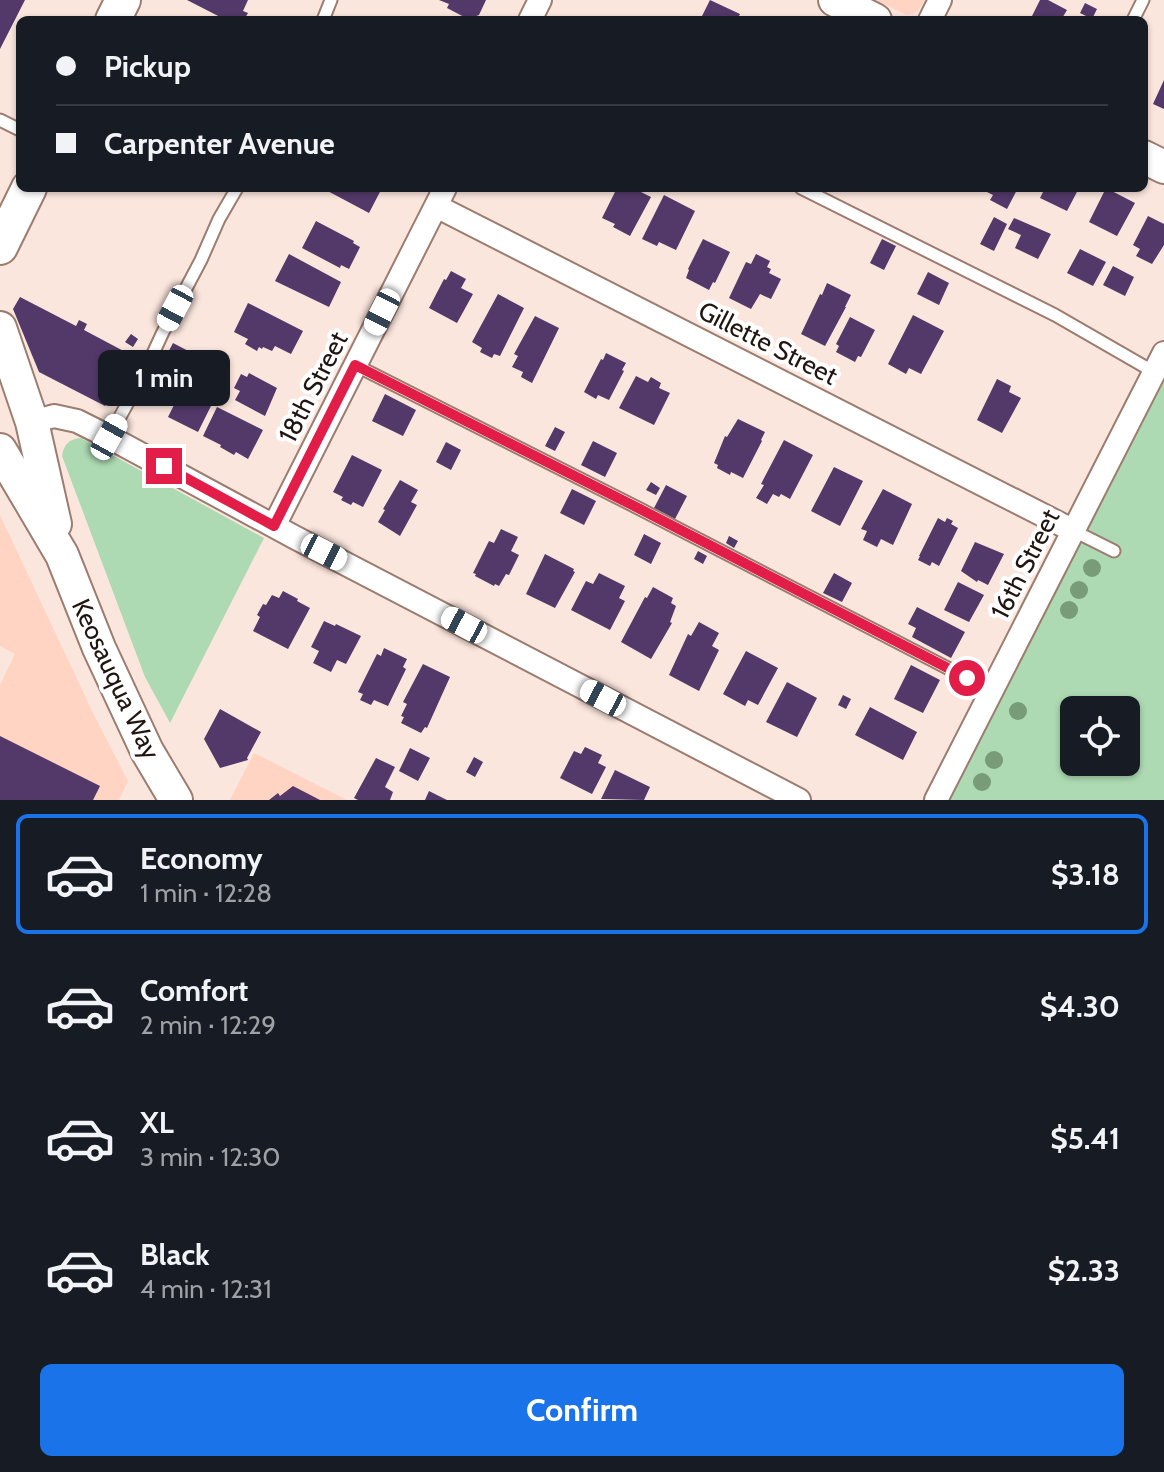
<!DOCTYPE html>
<html lang="en">
<head>
<meta charset="utf-8">
<style>
  body { margin:0; font-family:Cabin,sans-serif; background:#242831; color:#f1f3f6; height:100vh; display:flex; flex-direction:column; font-size:30px; white-space:nowrap }
  * { box-sizing:border-box; margin:0 }
  p { font-size:26px; color:#9ea1a6 }
  .icon { flex:none; width:44px; height:44px; fill:none; stroke:currentColor; stroke-width:2; stroke-linecap:round; stroke-linejoin:round }
  .map { position:relative; height:800px; overflow:hidden }
  .sheet { display:flex; flex-direction:column; background:#171b24; flex:1 }
  .sheet>* { flex:none }
  .top-card { position:absolute; left:16px; top:16px; width:1132px; height:176px; border-radius:12px; box-shadow:0 2px 6px #0004; display:grid; align-content:center; height:176px; padding:0 40px; background:#171b24 }
  .buttons { position:absolute; left:1060px; top:696px; display:grid; gap:16px }
  .buttons a { display:grid; place-items:center; width:80px; height:80px; border-radius:12px; background:#171b24; box-shadow:0 2px 6px #0004; font-size:40px }
  .end { position:absolute; width:36px; height:36px; margin:-18px; border:10px solid #e11d48; background:#fff; box-shadow:0 0 0 4px #fff }
  .from { border-radius:50% }
  .bubble { position:absolute; height:56px; border-radius:12px; background:#171b24; box-shadow:0 2px 6px #0004; font-size:26px; font-weight:700; line-height:56px; text-align:center }
  .car { position:absolute; width:24px; height:48px; margin:-24px -12px; border-radius:10px; box-shadow:0 0 6px 2px #0007; background:linear-gradient(#fff 24%,#345 0 40%,#fff 0 76%,#345 0 86%,#fff 0) }
  .top-card b { display:flex; align-items:center; gap:28px; height:76px; font-size:30px }
  .top-card b+b { border-top:2px solid #363941 }
  .top-card i { width:20px; height:20px; background:#f1f3f6 }
  ul { padding:14px 0 0; list-style:none }
  li { display:flex; align-items:center; gap:24px; height:120px; margin:0 16px 12px; padding:0 24px; border:4px solid transparent; border-radius:12px }
  li div { flex:1 }
  li b { display:block; font-size:30px }
  li em { font-style:normal; font-weight:700 }
  li.current { border-color:#1a73e8 }
  li>.icon { width:72px; height:72px; stroke-width:1.5 }
  .cta { display:flex; gap:16px; margin-top:auto; padding:16px 40px }
  .cta a { flex:1; height:92px; border-radius:12px; background:#1a73e8; color:#fff; font-size:32px; font-weight:700; line-height:92px; text-align:center }
  .map>svg:first-child { display:block }
  .built { fill:#ffd4c2 }
  .green { fill:#addab3; fill-rule:evenodd }
  .building { fill:#533969 }
  .lines { fill:none; stroke-linecap:round; stroke-linejoin:round }
  .lane-casing { stroke:#9b7c6f; stroke-width:15 }
  .street-casing { stroke:#9b7c6f; stroke-width:26 }
  .secondary-casing { stroke:#9b7c6f; stroke-width:36 }
  .primary-casing { stroke:#9b7c6f; stroke-width:38 }
  .lane { stroke:#fff; stroke-width:11 }
  .street { stroke:#fff; stroke-width:22 }
  .secondary { stroke:#fff; stroke-width:32 }
  .primary { stroke:#fff; stroke-width:34 }
  .tree { fill:#789b78 }
  .route { stroke:#e11d48; stroke-width:10 }
  .labels { text-anchor:middle; stroke-width:8; stroke-linejoin:round; paint-order:stroke }
  .street-label { font-size:26px; fill:#201510; stroke:#fff }
</style>
</head>
<body>
<div class="map">
<svg width="1164" height="800" viewBox="0 0 1164 800">
  <rect width="100%" height="100%" fill="#fbe6dd"/>
  <path class="built" d="M875 0H925L917 12 907 15Z
    M0 515 94 715 128 781 119 800H0V685L15 654 0 646Z
    M254 753 347 800H230Z"/>
  <path class="green" d="M1164 377V800H948ZM1074 710H1126V762H1074Z
    M81 438 264 538 170 723 145 677 62 456C64 444 69 439 81 438Z"/>
  <path class="building" d="M0 0H25L0 49Z
    M187 0H248L243 11 248 13 244 20H226Z
    M439 0H486L479 15 468 19 447 8 449 4Z
    M710 0 740 14 737 20H700Z
    M1040 0H1048L1067 10 1061 20H1030Z
    M1085 3 1097 9 1092 19 1080 13Z
    M1164 80V109L1153 104Z
    M322 188H382L369 213Z
    M617 188H633L651 197 630 236 613 227 615 224 602 218Z
    M979 188H1018L1007 209 990 200 993 195Z
    M1045 188H1079L1067 211 1040 198Z
    M1106 188 1135 203 1117 236 1089 222Z
    M664 195 695 211 676 250 659 242 657 246 642 239Z
    M1148 216 1164 224V245L1152 264 1136 256 1140 249 1133 245Z
    M994 217 1007 224 994 251 980 244Z
    M1014 218 1051 234 1038 259 1015 248 1021 235 1008 229Z
    M316 221 354 241 353 243 360 247 349 269 341 265 340 268 302 248Z
    M703 239 730 252 715 283 713 282 709 290 686 278 689 270 688 269Z
    M882 239 896 246 884 270 870 263Z
    M1080 249 1106 262 1093 286 1067 273Z
    M289 254 341 282 329 307 275 281Z
    M756 254 770 261 767 267 771 269 769 273 781 279 771 299 760 294 751 309 729 298 746 262 751 264Z
    M1113 266 1134 277 1125 296 1103 285Z
    M451 271 466 279 461 288 473 294 457 323 429 308 444 279 446 280Z
    M928 272 949 283 939 305 917 294Z
    M827 283 851 295 845 307H846L825 346 801 334 820 294 822 295Z
    M498 294 524 308 500 356 494 354 492 358 480 352 482 348 472 342Z
    M20 297 76 326 79 320 87 324 84 330 131 355 105 406 39 372 13 309Z
    M248 303 303 331 291 354 275 346 272 351 263 347 262 349 259 347 257 351 245 344 248 339 234 332Z
    M913 315 944 331 921 374 909 368 906 374 888 364Z
    M535 316 559 328 532 383 521 377 523 372 512 367 518 356 514 354Z
    M850 317 875 330 861 357 858 356 855 362 836 352 839 346 836 344Z
    M131 334 138 339 133 347 125 342Z
    M173 343 198 356 185 381 160 368Z
    M606 353 626 363 622 370 624 371 609 400 598 395 596 399 584 392 601 359 603 360Z
    M249 373 277 388 265 416 235 400 240 391 234 388 241 374 247 377Z
    M636 376 648 382 651 377 661 383 659 388 670 393 654 425 619 408Z
    M997 379 1011 386 1009 392 1021 398 1002 433 977 420Z
    M181 391 211 406 198 432 168 417Z
    M385 394 416 410 403 436 372 421Z
    M217 407 263 430 248 459 236 452 234 455 220 447 221 445 203 436Z
    M738 419 765 432 761 440 762 441 743 478 731 472 730 475 717 468 718 465 714 463 725 436 727 437Z
    M555 427 565 432 555 451 545 446Z
    M784 440 813 455 790 499 781 494 779 497 773 494 767 504 756 498 764 485 761 484Z
    M593 441 617 453 605 477 581 465Z
    M446 442 461 450 451 470 436 462Z
    M352 455 382 470 363 507 353 502 351 505 341 500 343 497 333 492Z
    M834 467 863 481 840 526 811 511Z
    M400 480 418 490 411 502 417 505 400 536 378 522 385 510 383 509Z
    M651 482 660 488 656 495 646 490Z
    M666 485 687 496 675 519 654 508Z
    M572 489 596 501 584 525 560 513Z
    M883 489 912 504 893 545 881 539 877 547 863 540 867 531 861 529Z
    M938 518 945 522 947 518 953 521 951 524 958 528 939 566 932 562 930 566 918 560 920 556H919Z
    M501 529 518 537 511 551 519 555 509 575 506 574 499 586 495 584 494 586 475 576 476 574 473 573 489 541 494 543Z
    M644 534 661 543 651 564 634 555Z
    M729 536 738 541 734 548 726 543Z
    M975 542 1004 554 988 585 978 580 977 582 961 571Z
    M698 551 707 556 703 564 694 559Z
    M545 554 574 569 573 571 575 572 555 608 526 594Z
    M599 573 625 586 619 598 625 601 610 630 571 610 586 581 593 584Z
    M834 573 852 583 842 602 823 593Z
    M958 582 984 595 969 622 944 610Z
    M653 587 673 598 671 603 676 606 670 622 672 623 651 659 621 642 645 597 647 598Z
    M283 591 298 599 297 601 310 608 288 649 253 631 260 617 257 615 263 604 266 605 272 595 279 598Z
    M917 607 965 632 951 658 912 637 916 628 908 624Z
    M324 621 335 626 336 624 361 636 346 664 337 660 331 672 313 663 319 651 311 647Z
    M699 622 719 633 712 646 719 650 699 691 669 675 688 634 691 636Z
    M384 648 407 659 403 667 406 669 388 706 374 700 371 705 360 700 363 694 358 692 377 654 381 656Z
    M746 651 778 668 758 705 748 700 745 706 723 694Z
    M423 664 450 677 427 728 425 727 421 733 401 723 404 717 401 716 407 704 403 702Z
    M911 665 940 680 923 713 894 699Z
    M787 682 817 698 797 737 766 722Z
    M843 695 851 699 846 709 838 705Z
    M870 707 917 732 903 760 855 735Z
    M220 709 261 732 247 758 248 760 220 768 204 739Z
    M0 736 100 786 93 800H0Z
    M585 747 602 755 598 763 606 767 592 794 560 778 574 751 581 754Z
    M410 748 430 758 418 781 399 771Z
    M474 757 483 762 475 777 466 772Z
    M376 758 395 767 385 787 393 792 390 800H358L354 798Z
    M615 770 650 787 644 800 601 799Z
    M293 786 320 800H269L278 793 280 796Z
    M429 791 447 800H425Z"/>
  <g class="lines">
    <g class="lane-casing">
      <path id="lane" d="M323 20 331 0
        M1133 20 1143 0
        M0 120 20 130
        M801 188 1055 315 1154 372
        M355 365 640 509 992 691
        M109 437 144 373 163 332 201 260 219 219 237 188
        M1074 531 1114 551"/>
    </g>
    <g class="street-casing">
      <path id="street" d="M530 20 540 0
        M930 20 940 0
        M436 206 1074 531
        M32 422 54 416 77 421 109 437 296 538 799 800
        M274 526 445 188
        M936 800 1164 353"/>
    </g>
    <g class="secondary-casing">
      <path id="secondary" d="M835 0 875 20
        M1144 157 1164 167
        M0 328 32 422 55 524
        M0 450 62 555 99 648 147 751 176 800"/>
    </g>
    <g class="primary-casing">
      <path id="primary" d="M113 20 123 0
        M0 247 29 188"/>
    </g>
    <use href="#lane" class="lane"/>
    <use href="#street" class="street"/>
    <use href="#secondary" class="secondary"/>
    <use href="#primary" class="primary"/>
  </g>
  <g class="tree">
    <circle cx="1092" cy="568" r="9"/>
    <circle cx="1079" cy="590" r="9"/>
    <circle cx="1069" cy="610" r="9"/>
    <circle cx="1018" cy="711" r="9"/>
    <circle cx="994" cy="760" r="9"/>
    <circle cx="982" cy="782" r="9"/>
  </g>
  <g class="lines">
    <path class="route" d="M164 466 274 526 355 365 640 509 967 678"/>
  </g>
  <g class="labels">
    <g class="street-label">
      <text transform="translate(768 343) rotate(27)" y="9">Gillette Street</text>
      <text transform="translate(313 387) rotate(-63)" y="9">18th Street</text>
      <text transform="translate(1025 564) rotate(-63)" y="9">16th Street</text>
      <text transform="translate(116 679) rotate(65)" y="9">Keosauqua Way</text>
    </g>
  </g>
</svg>
<div class="buttons">
<a><svg class="icon" aria-label="locate" viewBox="0 0 24 24"><circle cx="12" cy="12" r="6"/><path d="M12 2v4M12 18v4M2 12h4M18 12h4"/></svg></a>
</div>
<i class="end from" style="left:967px;top:678px"></i>
<i class="end" style="left:164px;top:466px"></i>
<div class="bubble" style="left:98px;top:350px;width:132px">1 min</div>
<i class="car" style="left:175px;top:308px;rotate:208deg"></i>
<i class="car" style="left:382px;top:312px;rotate:207deg"></i>
<i class="car" style="left:109px;top:437px;rotate:29deg"></i>
<i class="car" style="left:324px;top:552px;rotate:117deg"></i>
<i class="car" style="left:464px;top:625px;rotate:298deg"></i>
<i class="car" style="left:603px;top:698px;rotate:298deg"></i>
<div class="top-card">
<b><i class="from"></i>Pickup</b>
<b><i></i>Carpenter Avenue</b>
</div>
</div>
<section class="sheet">
<ul>
<li class="current"><svg class="icon" aria-label="car" viewBox="0 0 24 24"><path d="M5 17H2v-5l4-1 3-4h7l3 4 3 1v5h-3M9 17h6M6 11h13"/><circle cx="7" cy="17" r="2"/><circle cx="17" cy="17" r="2"/></svg><div><b>Economy</b><p>1 min · 12:28</p></div><em>$3.18</em></li>
<li><svg class="icon" aria-label="car" viewBox="0 0 24 24"><path d="M5 17H2v-5l4-1 3-4h7l3 4 3 1v5h-3M9 17h6M6 11h13"/><circle cx="7" cy="17" r="2"/><circle cx="17" cy="17" r="2"/></svg><div><b>Comfort</b><p>2 min · 12:29</p></div><em>$4.30</em></li>
<li><svg class="icon" aria-label="car" viewBox="0 0 24 24"><path d="M5 17H2v-5l4-1 3-4h7l3 4 3 1v5h-3M9 17h6M6 11h13"/><circle cx="7" cy="17" r="2"/><circle cx="17" cy="17" r="2"/></svg><div><b>XL</b><p>3 min · 12:30</p></div><em>$5.41</em></li>
<li><svg class="icon" aria-label="car" viewBox="0 0 24 24"><path d="M5 17H2v-5l4-1 3-4h7l3 4 3 1v5h-3M9 17h6M6 11h13"/><circle cx="7" cy="17" r="2"/><circle cx="17" cy="17" r="2"/></svg><div><b>Black</b><p>4 min · 12:31</p></div><em>$2.33</em></li>
</ul>
<div class="cta"><a>Confirm</a></div>
</section>
</body>
</html>
